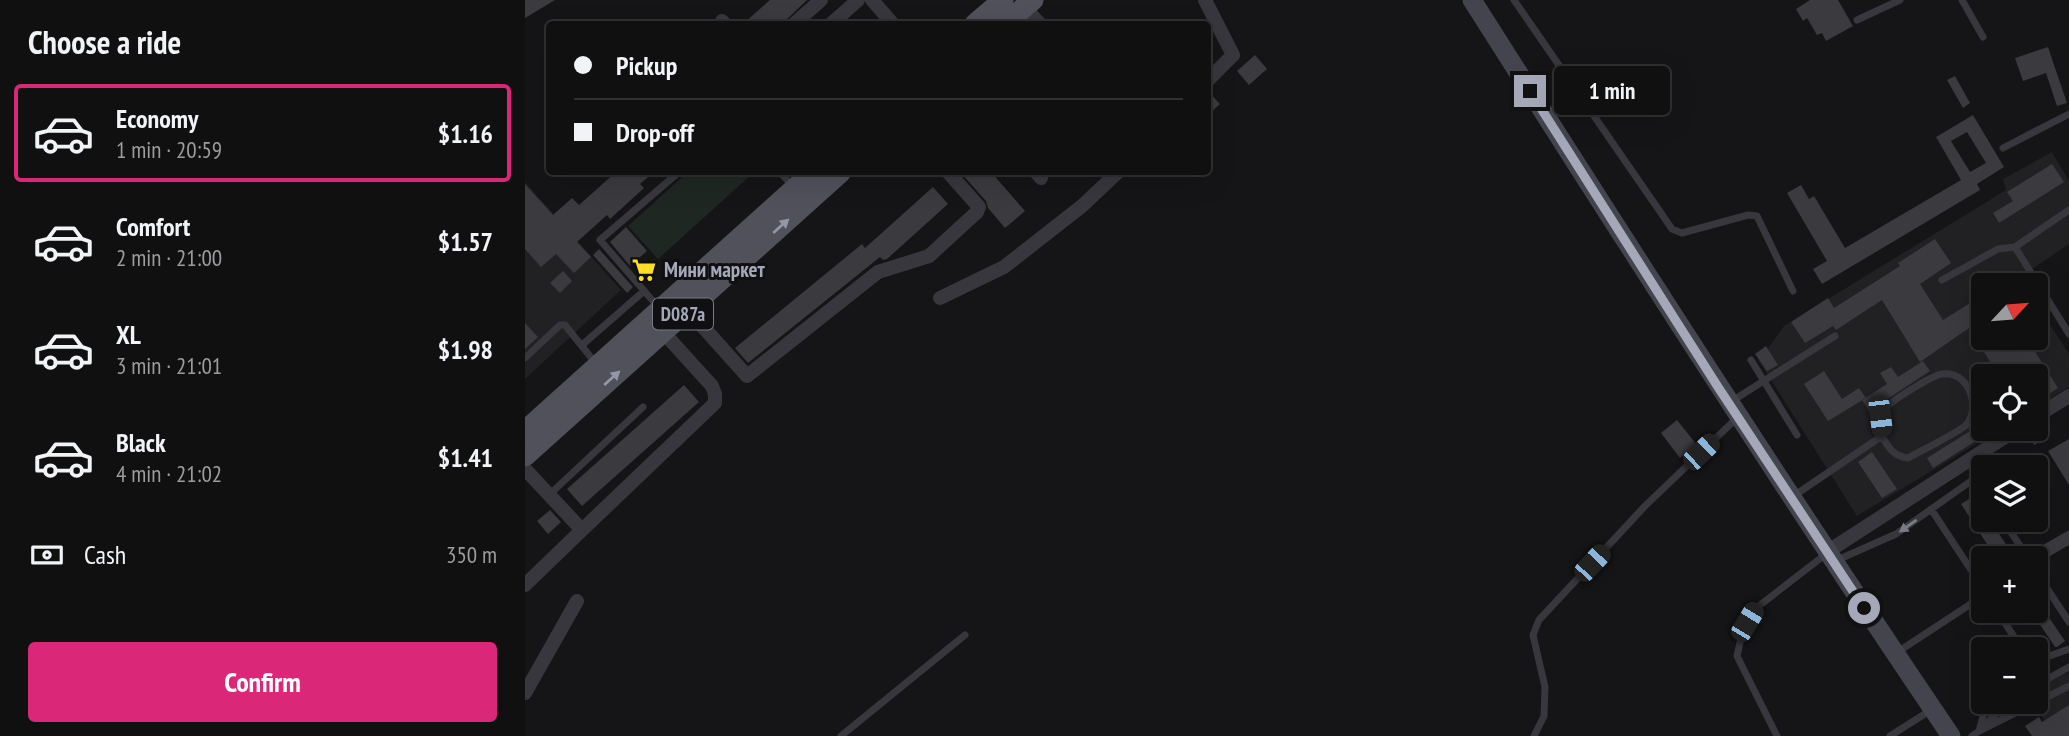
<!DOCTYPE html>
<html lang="en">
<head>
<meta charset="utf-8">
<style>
  body { margin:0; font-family:"PT Sans Narrow",sans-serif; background:#19191a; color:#f1f3f6; height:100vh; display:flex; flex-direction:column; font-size:26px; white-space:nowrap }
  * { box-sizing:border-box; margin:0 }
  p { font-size:23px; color:#9c9d9f }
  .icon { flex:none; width:38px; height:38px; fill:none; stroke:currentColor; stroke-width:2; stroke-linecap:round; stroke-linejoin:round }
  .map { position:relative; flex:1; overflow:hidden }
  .side { display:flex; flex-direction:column; background:#101011; width:525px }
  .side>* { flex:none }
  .guide { position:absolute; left:21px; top:21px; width:665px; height:154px; border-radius:7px; box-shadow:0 7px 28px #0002,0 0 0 2px #303031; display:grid; align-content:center; height:154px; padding:0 28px; background:#101011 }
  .needle { width:46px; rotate:64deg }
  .tools { position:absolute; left:1446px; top:273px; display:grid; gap:14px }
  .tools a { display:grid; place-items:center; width:77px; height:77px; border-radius:7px; background:#101011; box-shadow:0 7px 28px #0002,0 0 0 2px #303031; font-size:35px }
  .end { position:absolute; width:32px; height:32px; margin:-16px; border:9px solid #a5a8b9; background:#111; box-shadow:0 0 0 4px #111 }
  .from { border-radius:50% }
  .bubble { position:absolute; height:49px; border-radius:7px; background:#101011; box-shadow:0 7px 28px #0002,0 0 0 2px #303031; font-size:23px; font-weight:800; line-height:49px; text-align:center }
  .car { position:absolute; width:21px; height:42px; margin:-21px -10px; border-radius:9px; box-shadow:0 0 5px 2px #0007; background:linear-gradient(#222 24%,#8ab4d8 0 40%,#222 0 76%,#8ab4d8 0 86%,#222 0) }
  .guide b { display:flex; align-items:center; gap:24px; height:66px; font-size:26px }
  .guide b+b { border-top:2px solid #303031 }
  .guide i { width:18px; height:18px; background:#f1f3f6 }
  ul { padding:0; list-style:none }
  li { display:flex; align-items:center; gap:21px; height:98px; margin:0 14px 10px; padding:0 14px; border:4px solid transparent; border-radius:7px }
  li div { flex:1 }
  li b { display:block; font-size:26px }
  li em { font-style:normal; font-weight:800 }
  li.selected { border-color:#db2777 }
  li>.icon { width:63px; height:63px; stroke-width:1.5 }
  h2 { padding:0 28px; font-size:32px; line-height:84px }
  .pay { display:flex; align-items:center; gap:18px; height:77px; padding:0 28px; font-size:26px }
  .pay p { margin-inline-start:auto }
  .action { display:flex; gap:14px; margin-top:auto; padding:14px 28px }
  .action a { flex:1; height:80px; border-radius:7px; background:#db2777; color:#fff; font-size:28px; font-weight:800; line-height:80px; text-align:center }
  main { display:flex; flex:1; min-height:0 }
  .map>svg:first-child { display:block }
  .built { fill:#212124 }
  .green { fill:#1e2721 }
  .building { fill:#3a3a3f; fill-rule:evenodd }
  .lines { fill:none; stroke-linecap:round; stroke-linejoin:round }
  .service { stroke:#38373e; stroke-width:7 }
  .minor { stroke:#38373e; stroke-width:14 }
  .secondary { stroke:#43444d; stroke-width:19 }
  .primary { stroke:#51515c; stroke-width:21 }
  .oneway { fill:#9497a6 }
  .oneway2 { fill:#797b88 }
  .route { stroke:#a5a8b9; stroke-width:9 }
  .labels { text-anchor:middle; stroke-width:6; stroke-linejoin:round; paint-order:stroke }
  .shield { fill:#101012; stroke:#787a87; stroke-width:2 }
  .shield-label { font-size:19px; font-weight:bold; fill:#a5a8b9 }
  .poi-label { font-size:21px; font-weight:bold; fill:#a5a8b9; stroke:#101012; text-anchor:start }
</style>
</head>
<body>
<main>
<section class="side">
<h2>Choose a ride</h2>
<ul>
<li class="selected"><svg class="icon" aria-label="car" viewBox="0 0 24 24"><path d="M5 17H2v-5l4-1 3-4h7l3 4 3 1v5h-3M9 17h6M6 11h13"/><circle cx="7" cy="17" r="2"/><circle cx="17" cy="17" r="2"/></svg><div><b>Economy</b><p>1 min · 20:59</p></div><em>$1.16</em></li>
<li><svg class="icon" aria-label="car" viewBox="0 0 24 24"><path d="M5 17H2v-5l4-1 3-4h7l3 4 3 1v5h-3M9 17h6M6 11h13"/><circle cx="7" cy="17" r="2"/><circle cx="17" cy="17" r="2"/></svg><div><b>Comfort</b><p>2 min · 21:00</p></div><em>$1.57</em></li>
<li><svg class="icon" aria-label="car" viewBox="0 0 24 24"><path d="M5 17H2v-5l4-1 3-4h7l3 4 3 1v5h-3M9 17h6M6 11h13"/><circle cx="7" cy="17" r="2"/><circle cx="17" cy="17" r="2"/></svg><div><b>XL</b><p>3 min · 21:01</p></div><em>$1.98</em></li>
<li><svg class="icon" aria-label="car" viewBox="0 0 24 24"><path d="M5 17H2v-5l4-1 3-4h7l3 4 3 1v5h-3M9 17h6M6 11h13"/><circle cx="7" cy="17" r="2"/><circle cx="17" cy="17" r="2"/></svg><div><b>Black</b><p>4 min · 21:02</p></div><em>$1.41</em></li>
</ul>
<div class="pay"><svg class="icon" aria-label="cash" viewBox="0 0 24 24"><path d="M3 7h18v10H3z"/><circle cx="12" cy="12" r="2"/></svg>Cash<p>350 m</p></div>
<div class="action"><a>Confirm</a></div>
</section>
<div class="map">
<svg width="1544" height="736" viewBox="0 0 1544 736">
  <rect width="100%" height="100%" fill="#151517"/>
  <path class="built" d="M1527 152 1544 181V244L1495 277 1500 285H1458V338H1510V301L1544 354V387L1510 408V376H1458V429H1476L1332 516 1234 361 1259 326 1481 190 1478 179Z
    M0 182 96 290 0 379Z
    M1544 672V736H1530L1507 702H1510V688Z"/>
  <path class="green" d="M163 172H225L227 174 133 259 103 226Z"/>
  <path class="building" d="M0 0H30L0 18Z
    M245 0H282L257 24H218Z
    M1285 0H1313L1328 26 1301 41 1297 33 1292 35 1282 18 1278 21 1271 9Z
    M1523 47 1542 103 1532 106 1521 73 1498 81 1490 58Z
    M730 55 742 69 724 85 712 71Z
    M1430 76 1445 103 1438 108 1422 80Z
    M682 90 695 104 682 116Z
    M1448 115 1479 167 1452 184 1455 190 1297 284 1288 269 1302 261 1262 193 1276 185 1284 199 1289 196 1320 248 1436 180 1411 137ZM1442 132 1461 163 1445 172 1426 141Z
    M1527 164 1539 182 1474 223 1468 213 1488 201 1482 192Z
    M91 172H129L115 184 119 188 85 219 82 215 52 242 66 257 49 273 31 254 16 267 0 249V184L28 215 47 198 54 205Z
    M435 172H466L500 211 480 228 463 208 461 201Z
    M408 187 423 204 362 259 358 260 355 257 223 363 210 348 337 244 340 248Z
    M101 227 122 251 105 266 85 242Z
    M1410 239 1426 263 1395 284 1418 320 1458 295V338H1491L1496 347 1504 342 1533 388 1510 403V376H1494L1490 370 1479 376H1474L1444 328 1395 362 1357 300 1311 330 1308 326 1280 343 1266 322 1303 298 1309 308 1375 266 1373 263Z
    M74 249 108 287 102 293 68 255Z
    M38 271 47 281 35 293 25 283Z
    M0 323 13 337 0 349Z
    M1241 346 1253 365 1242 371 1230 354Z
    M1398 361 1405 371 1344 411 1337 400 1362 384 1355 373 1366 367 1373 377Z
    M1299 371 1317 399 1334 388 1341 398 1303 421 1279 384Z
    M159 385 174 402 57 506 42 489Z
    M1152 420 1172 445 1155 458 1136 433Z
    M1458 423V429H1470L1408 468 1402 458Z
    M1502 429H1513L1519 439 1509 445Z
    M1544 439V485L1523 451Z
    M1347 452 1372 489 1357 498 1333 462Z
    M1449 496 1458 509V520H1465L1490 558H1471L1436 504Z
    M25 510 36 522 23 534 12 521Z
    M1544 530V545L1525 556 1518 545Z
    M1510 597 1540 641 1532 647H1530L1506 611H1510Z
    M1544 705V736H1507L1500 726 1514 717 1517 722Z"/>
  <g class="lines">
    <path class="service" d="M989 0 1147 229 1157 233 1223 215 1232 216 1268 291
      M1437 0 1458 37
      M1332 20 1375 0
      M1478 148 1544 114
      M255 172 268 187
      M1544 210 1490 247 1544 334
      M1417 280 1473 249 1490 247
      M134 308 75 240 154 172
      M57 345 119 291
      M0 358 35 325H40L72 365
      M1226 360 1272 435
      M1207 401 1310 336
      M24 495 118 407
      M1270 495 1357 436C1364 449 1369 456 1383 458 1394 452 1434 432 1441 425 1457 407 1443 370 1417 374 1408 375 1373 397 1365 404 1361 407 1358 412 1355 416L1357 436
      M1406 509 1458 588
      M1478 520 1503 558
      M1310 561 1371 534 1446 481 1453 482 1458 489
      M1510 570 1544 622
      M1472 611 1497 649
      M1371 653 1458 596
      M1510 661 1544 649
      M1510 686 1544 667
      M1460 725 1483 702
      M1454 731 1544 686
      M316 736 440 635
      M1009 736 1019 716 1020 687 1008 635 1014 620 1120 506 1213 417
      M1252 736 1212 656 1217 634 1230 609 1301 554
      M1365 736 1406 710
      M1447 736 1454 731 1462 702"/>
    <path class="minor" d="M347 0 368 24
      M680 0 708 55 682 81
      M499 7 515 24
      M197 21 200 24
      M269 24 296 0
      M306 24 333 0
      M511 172 516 178
      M415 298 479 267 557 206 593 172
      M163 310 222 376 353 272 404 256 452 212 454 207 423 172
      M1510 417 1544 396
      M0 469 57 530 0 585
      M57 530 190 403V394L187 386 138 332
      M1302 552 1492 429
      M0 693 52 601"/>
    <path class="secondary" d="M947 0C1104 247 1262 494 1426 736"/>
    <path class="primary" d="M450 24 478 0
      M479 24 508 0
      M0 431 288 172
      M0 456 316 172"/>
  </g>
  <defs><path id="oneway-solid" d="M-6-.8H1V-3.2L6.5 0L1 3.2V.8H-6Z" transform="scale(1.75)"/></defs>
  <g class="oneway">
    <use href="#oneway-solid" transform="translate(256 226) rotate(-42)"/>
    <use href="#oneway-solid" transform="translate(87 378) rotate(-42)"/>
  </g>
  <use class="oneway2" href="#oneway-solid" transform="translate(1383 526) rotate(145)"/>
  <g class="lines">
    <path class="route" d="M1005 91 1193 387 1339 608"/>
  </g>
  <defs>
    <g id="supermarket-bare" transform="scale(1.89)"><path d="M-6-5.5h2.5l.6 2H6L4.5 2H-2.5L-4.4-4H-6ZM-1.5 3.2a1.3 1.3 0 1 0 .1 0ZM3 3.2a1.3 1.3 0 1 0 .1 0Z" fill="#ffde25" stroke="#101012" stroke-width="2.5" paint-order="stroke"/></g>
  </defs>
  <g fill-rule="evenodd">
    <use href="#supermarket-bare" x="119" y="270"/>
  </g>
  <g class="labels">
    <rect class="shield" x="128" y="298.5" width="60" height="31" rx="5"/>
    <g class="shield-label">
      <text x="158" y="321">D087a</text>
    </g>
    <g class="poi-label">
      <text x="139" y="277">Мини маркет</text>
    </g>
  </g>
</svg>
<div class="tools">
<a><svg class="needle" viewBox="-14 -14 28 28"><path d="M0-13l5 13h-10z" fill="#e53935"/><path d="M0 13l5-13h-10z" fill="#9c9d9f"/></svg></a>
<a><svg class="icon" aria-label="locate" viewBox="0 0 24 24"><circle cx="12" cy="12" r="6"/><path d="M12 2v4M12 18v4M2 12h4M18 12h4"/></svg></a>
<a><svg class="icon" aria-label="layers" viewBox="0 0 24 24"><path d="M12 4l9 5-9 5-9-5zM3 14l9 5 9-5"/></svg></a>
<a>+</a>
<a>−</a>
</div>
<i class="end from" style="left:1339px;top:608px"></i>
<i class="end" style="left:1005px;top:91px"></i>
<div class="bubble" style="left:1029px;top:66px;width:116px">1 min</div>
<i class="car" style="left:1355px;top:416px;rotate:173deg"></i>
<i class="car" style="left:1176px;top:452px;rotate:46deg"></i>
<i class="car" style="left:1067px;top:563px;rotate:43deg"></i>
<i class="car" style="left:1222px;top:622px;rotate:31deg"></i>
<div class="guide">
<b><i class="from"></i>Pickup</b>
<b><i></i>Drop-off</b>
</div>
</div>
</main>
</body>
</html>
